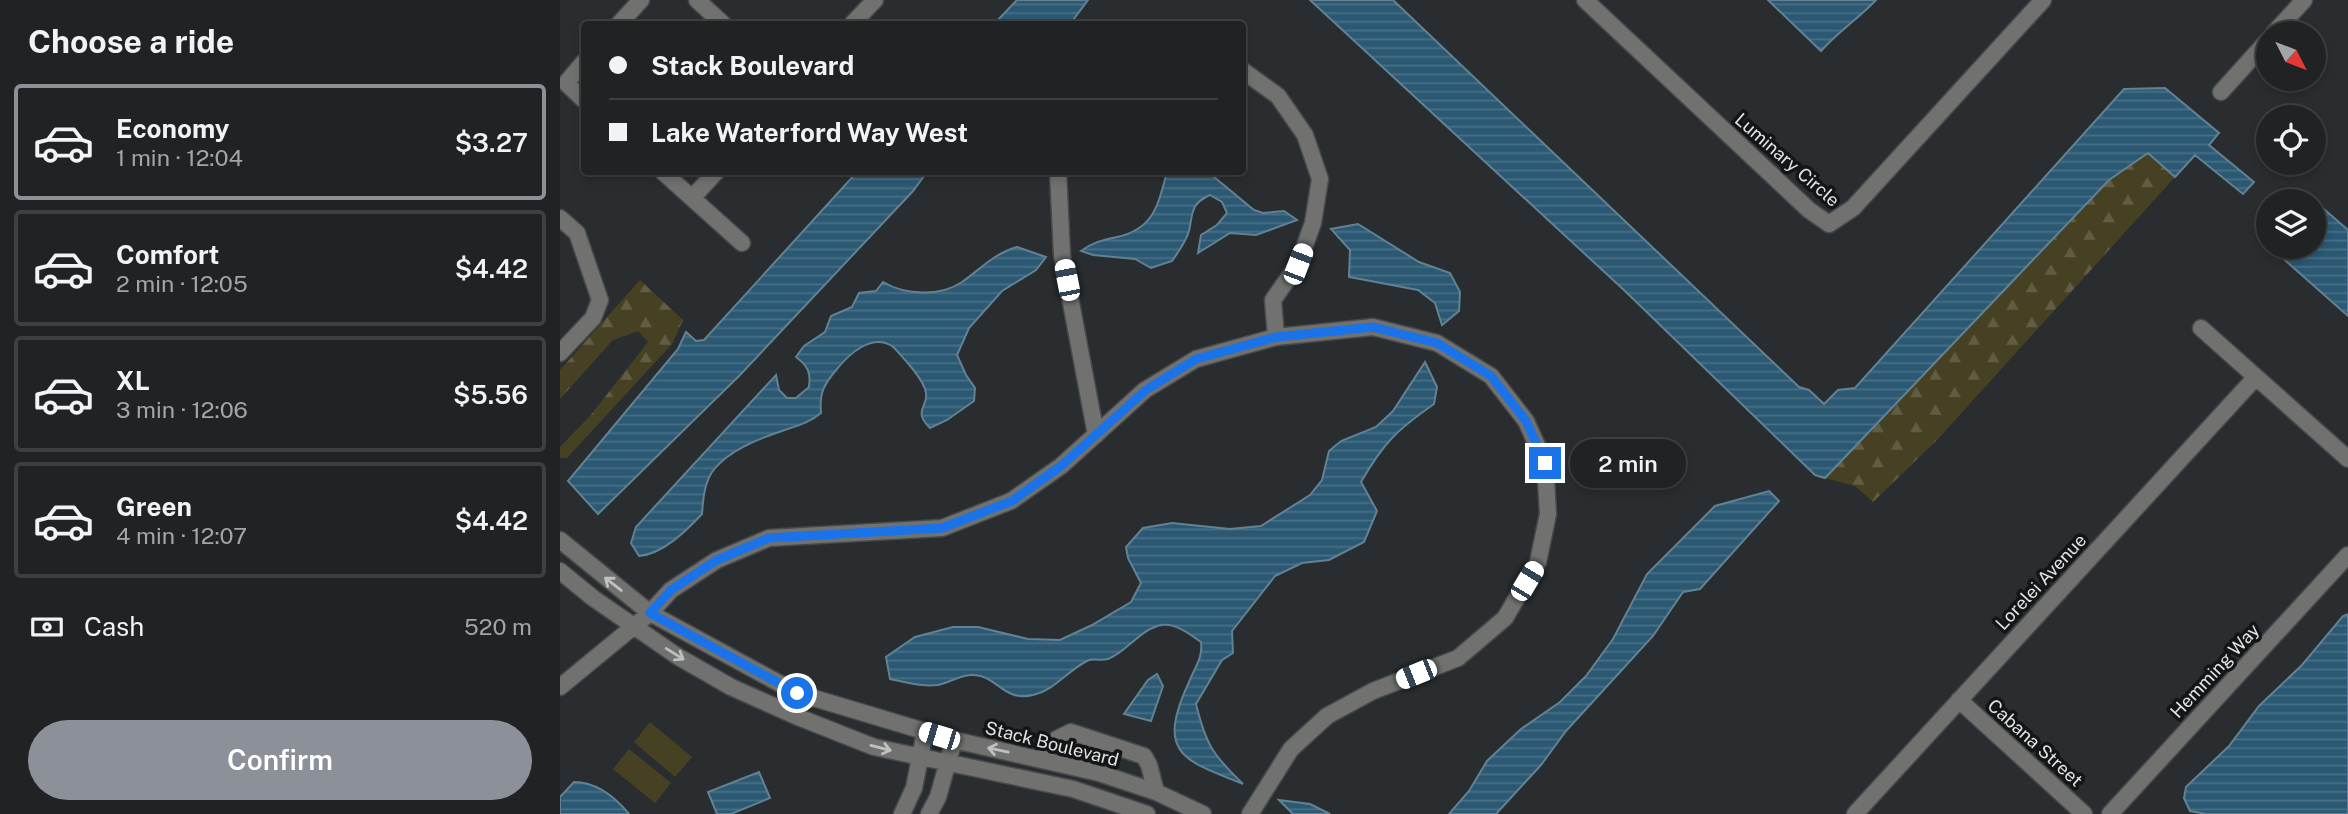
<!DOCTYPE html>
<html lang="en">
<head>
<meta charset="utf-8">
<style>
  body { margin:0; font-family:"Public Sans",sans-serif; background:#2d2f30; color:#f1f3f6; height:100vh; display:flex; flex-direction:column; font-size:26px; white-space:nowrap }
  * { box-sizing:border-box; margin:0 }
  p { font-size:23px; color:#a2a4a6 }
  .icon { flex:none; width:38px; height:38px; fill:none; stroke:currentColor; stroke-width:2; stroke-linecap:round; stroke-linejoin:round }
  .map { position:relative; flex:1; overflow:hidden }
  .sheet { display:flex; flex-direction:column; background:#202223; width:560px }
  .sheet>* { flex:none }
  .top-card { position:absolute; left:21px; top:21px; width:665px; height:154px; border-radius:7px; box-shadow:0 4px 10px #0003,0 0 0 2px #3d3f41; display:grid; align-content:center; height:154px; padding:0 28px; background:#202223 }
  .needle { width:46px; rotate:132deg }
  .controls { position:absolute; left:1696px; top:21px; display:grid; gap:14px }
  .controls a { display:grid; place-items:center; width:70px; height:70px; border-radius:50%; background:#202223; box-shadow:0 4px 10px #0003,0 0 0 2px #3d3f41; font-size:35px }
  .end { position:absolute; width:32px; height:32px; margin:-16px; border:9px solid #1a73e8; background:#fff; box-shadow:0 0 0 4px #fff }
  .from { border-radius:50% }
  .bubble { position:absolute; height:49px; border-radius:24px; background:#202223; box-shadow:0 4px 10px #0003,0 0 0 2px #3d3f41; font-size:23px; font-weight:600; line-height:49px; text-align:center }
  .car { position:absolute; width:21px; height:42px; margin:-21px -10px; border-radius:9px; box-shadow:0 0 5px 2px #0007; background:linear-gradient(#fff 24%,#345 0 40%,#fff 0 76%,#345 0 86%,#fff 0) }
  .top-card b { display:flex; align-items:center; gap:24px; height:66px; font-size:26px }
  .top-card b+b { border-top:2px solid #3d3f41 }
  .top-card i { width:18px; height:18px; background:#f1f3f6 }
  ul { padding:0; list-style:none }
  li { display:flex; align-items:center; gap:21px; height:116px; margin:0 14px 10px; padding:0 14px; border:4px solid #3d3f41; border-radius:7px }
  li div { flex:1 }
  li b { display:block; font-size:26px }
  li em { font-style:normal; font-weight:600 }
  li.on { border-color:#8c9099 }
  li>.icon { width:63px; height:63px; stroke-width:1.5 }
  h2 { padding:0 28px; font-size:32px; line-height:84px }
  .pay { display:flex; align-items:center; gap:18px; height:77px; padding:0 28px; font-size:26px }
  .pay p { margin-inline-start:auto }
  .action { display:flex; gap:14px; margin-top:auto; padding:14px 28px }
  .action a { flex:1; height:80px; border-radius:42px; background:#8c9099; color:#fff; font-size:28px; font-weight:600; line-height:80px; text-align:center }
  main { display:flex; flex:1; min-height:0 }
  .map>svg:first-child { display:block }
  .grass { fill:#474123 }
  .forest { fill:url(#forest-firs) }
  .water { fill:url(#water-rules); stroke:#628294; stroke-width:2 }
  .lines { fill:none; stroke-linecap:round; stroke-linejoin:round }
  .minor-casing { stroke:#474a4c; stroke-width:19 }
  .minor { stroke:#71716f; stroke-width:16 }
  .oneway { stroke:#bfc1c1 }
  .route { stroke:#1a73e8; stroke-width:9 }
  .labels { text-anchor:middle; stroke-width:7; stroke-linejoin:round; paint-order:stroke }
  .street-label { font-size:18px; fill:#e1e3e4; stroke:#141516 }
</style>
</head>
<body>
<main>
<section class="sheet">
<h2>Choose a ride</h2>
<ul>
<li class="on"><svg class="icon" aria-label="car" viewBox="0 0 24 24"><path d="M5 17H2v-5l4-1 3-4h7l3 4 3 1v5h-3M9 17h6M6 11h13"/><circle cx="7" cy="17" r="2"/><circle cx="17" cy="17" r="2"/></svg><div><b>Economy</b><p>1 min · 12:04</p></div><em>$3.27</em></li>
<li><svg class="icon" aria-label="car" viewBox="0 0 24 24"><path d="M5 17H2v-5l4-1 3-4h7l3 4 3 1v5h-3M9 17h6M6 11h13"/><circle cx="7" cy="17" r="2"/><circle cx="17" cy="17" r="2"/></svg><div><b>Comfort</b><p>2 min · 12:05</p></div><em>$4.42</em></li>
<li><svg class="icon" aria-label="car" viewBox="0 0 24 24"><path d="M5 17H2v-5l4-1 3-4h7l3 4 3 1v5h-3M9 17h6M6 11h13"/><circle cx="7" cy="17" r="2"/><circle cx="17" cy="17" r="2"/></svg><div><b>XL</b><p>3 min · 12:06</p></div><em>$5.56</em></li>
<li><svg class="icon" aria-label="car" viewBox="0 0 24 24"><path d="M5 17H2v-5l4-1 3-4h7l3 4 3 1v5h-3M9 17h6M6 11h13"/><circle cx="7" cy="17" r="2"/><circle cx="17" cy="17" r="2"/></svg><div><b>Green</b><p>4 min · 12:07</p></div><em>$4.42</em></li>
</ul>
<div class="pay"><svg class="icon" aria-label="cash" viewBox="0 0 24 24"><path d="M3 7h18v10H3z"/><circle cx="12" cy="12" r="2"/></svg>Cash<p>520 m</p></div>
<div class="action"><a>Confirm</a></div>
</section>
<div class="map">
<svg width="1788" height="814" viewBox="0 0 1788 814">
  <defs>
    <pattern id="forest-firs" width="22" height="20" patternUnits="userSpaceOnUse" patternTransform="scale(1.75)"><rect width="22" height="20" fill="#474123"/><path d="M5 1l3.5 6h-7zM16 11l3.5 6h-7z" fill="#615c43"/></pattern>
    <pattern id="water-rules" width="6" height="5" patternUnits="userSpaceOnUse" patternTransform="scale(1.75)"><rect width="6" height="5" fill="#2b5872"/><path d="M0 2.5h6" fill="none" stroke="#497086"/></pattern>
  </defs>
  <rect width="100%" height="100%" fill="#2a2d2f"/>
  <path class="grass" d="M90 722 132 757 115 777 74 742Z
    M69 749 111 783 95 803 53 769Z"/>
  <path class="forest" d="M1588 153 1615 177 1378 439 1313 502 1295 486 1265 478 1549 180Z
    M80 280 123 320 112 344 7 458H0V447L30 416 88 342 78 331 53 340 0 399V370Z"/>
  <path class="water" d="M457 0H528L510 24H434Z
    M750 0H833L1239 387 1249 390 1264 404 1278 390 1295 388 1564 89 1605 88 1659 133 1649 145 1694 182 1683 194 1635 155 1615 177 1588 153 1549 180 1265 478 1255 475 1065 291Z
    M1208 0H1316C1299 18 1278 32 1261 51Z
    M297 172H367L353 191 179 376 38 514 8 481 118 349 126 332 136 341 144 340Z
    M607 172H648L694 210 703 213 724 211 737 220 696 235 670 233 638 253 641 235 657 225 667 213 662 202 650 195C630 204 633 213 629 231 626 242 618 252 612 261L591 268 575 259 533 255 521 251C533 242 543 240 557 237 594 229 598 205 607 172Z
    M1748 195 1788 230V316L1710 247H1754V201H1738Z
    M798 224 859 262 890 273 900 292 899 311 882 325 875 303 858 290 789 277 790 250 771 229Z
    M457 247 486 257 476 270 442 291 409 328 397 355 406 375 415 388 414 401 387 420 370 428C351 409 371 407 365 389 362 380 353 369 347 362 342 357 337 350 332 346 312 333 289 354 277 369 264 384 259 393 261 413 249 423 236 426 222 431 198 439 167 451 152 472 144 485 143 500 142 514 126 531 103 554 79 556L71 543 76 527 216 375 219 390 227 398H236L249 387C251 372 248 366 236 357L244 346 265 332 271 316 292 307 299 293 316 291 323 282C345 295 380 297 402 282 422 268 433 254 457 247Z
    M865 362 877 387 874 404C837 430 824 442 801 482L817 511 804 542 769 560 742 563 715 576 672 631 673 653 662 660 636 704C646 745 653 755 683 784 622 760 596 753 629 682 635 667 643 658 641 642 631 635 616 623 602 625 581 628 567 652 548 659 541 661 533 658 527 661 507 671 495 690 473 695 443 702 438 676 414 675 401 674 391 682 378 685 362 687 346 682 330 679L326 657 355 637 393 627H418L468 639 500 640 532 625 571 602 581 583 568 558 566 547 583 528 612 523 670 529 701 526 750 495 762 480 769 451 781 441 816 427 833 411Z
    M1209 491 1219 501 1140 589 1123 592 1093 636 1006 731 981 765 936 814H889L909 791 927 761 961 729 1000 702 1026 676 1053 639 1087 574 1155 506Z
    M1788 614V814H1646L1630 811 1624 798 1626 787 1669 746 1699 706 1742 665 1783 616Z
    M597 674 603 686 591 721 564 714 588 680Z
    M199 772 210 798 171 814H157L148 792Z
    M14 782C37 782 55 797 69 814H0V797Z
    M719 800 750 804 770 814H733Z"/>
  <g class="lines">
    <g class="minor-casing">
      <path id="minor" d="M137 0 163 24
        M1025 0 1249 210 1269 224 1293 208 1483 0
        M59 24 81 0
        M292 24 315 0
        M1714 33 1744 0
        M24 62 6 83 24 100
        M682 70 718 96 745 135 760 179 753 223 738 264 713 300 716 337
        M1661 92 1708 40
        M103 172 182 243
        M498 172 502 255 536 435
        M132 198 156 172
        M0 218 17 233 40 300 33 318 0 353
        M1641 328 1788 459
        M0 540 90 613 237 693 394 740 539 773 596 792 643 814
        M0 571 33 598 117 656 171 687 238 717 314 747 513 789 587 814
        M0 687 90 613 111 590 157 560 209 538 382 528 451 501 501 466 585 390 636 359 716 337 813 327 877 343 931 376 966 421 985 463 988 514 978 562 945 618 898 658 813 691 767 716 731 749 690 814
        M1399 700 1524 814
        M481 759 497 739 511 732 584 756 589 765 596 792
        M342 814 354 788 365 732
        M369 814 378 797 394 740
        M1295 814 1696 377
        M1550 814 1788 555"/>
    </g>
    <use href="#minor" class="minor"/>
  </g>
  <defs><path id="oneway-shaft" d="M-6 0H5M1.5-3L5.5 0L1.5 3" fill="none" stroke-width="1.6" stroke-linecap="round" stroke-linejoin="round" transform="scale(1.75)"/></defs>
  <g class="oneway">
    <use href="#oneway-shaft" transform="translate(53 584) rotate(-142)"/>
    <use href="#oneway-shaft" transform="translate(115 654) rotate(32)"/>
    <use href="#oneway-shaft" transform="translate(321 748) rotate(14)"/>
    <use href="#oneway-shaft" transform="translate(438 750) rotate(-168)"/>
  </g>
  <g class="lines">
    <path class="route" d="M237 693 90 613 111 590 157 560 209 538 382 528 452 501 501 466 586 390 636 359 716 337 813 327 877 343 931 376 966 421 985 463"/>
  </g>
  <g class="labels">
    <g class="street-label">
      <text transform="translate(1227 160) rotate(41)" y="6">Luminary Circle</text>
      <text transform="translate(1481 582) rotate(-47)" y="6">Lorelei Avenue</text>
      <text transform="translate(1655 671) rotate(-47)" y="6">Hemming Way</text>
      <text transform="translate(1475 743) rotate(42)" y="6">Cabana Street</text>
      <text transform="translate(492 744) rotate(14)" y="6">Stack Boulevard</text>
    </g>
  </g>
</svg>
<div class="controls">
<a><svg class="needle" viewBox="-14 -14 28 28"><path d="M0-13l5 13h-10z" fill="#e53935"/><path d="M0 13l5-13h-10z" fill="#a2a4a6"/></svg></a>
<a><svg class="icon" aria-label="locate" viewBox="0 0 24 24"><circle cx="12" cy="12" r="6"/><path d="M12 2v4M12 18v4M2 12h4M18 12h4"/></svg></a>
<a><svg class="icon" aria-label="layers" viewBox="0 0 24 24"><path d="M12 4l9 5-9 5-9-5zM3 14l9 5 9-5"/></svg></a>
</div>
<i class="end from" style="left:237px;top:693px"></i>
<i class="end" style="left:985px;top:463px"></i>
<div class="bubble" style="left:1010px;top:439px;width:116px">2 min</div>
<i class="car" style="left:738px;top:264px;rotate:21deg"></i>
<i class="car" style="left:507px;top:280px;rotate:349deg"></i>
<i class="car" style="left:967px;top:581px;rotate:31deg"></i>
<i class="car" style="left:856px;top:674px;rotate:248deg"></i>
<i class="car" style="left:379px;top:736px;rotate:287deg"></i>
<div class="top-card">
<b><i class="from"></i>Stack Boulevard</b>
<b><i></i>Lake Waterford Way West</b>
</div>
</div>
</main>
</body>
</html>
